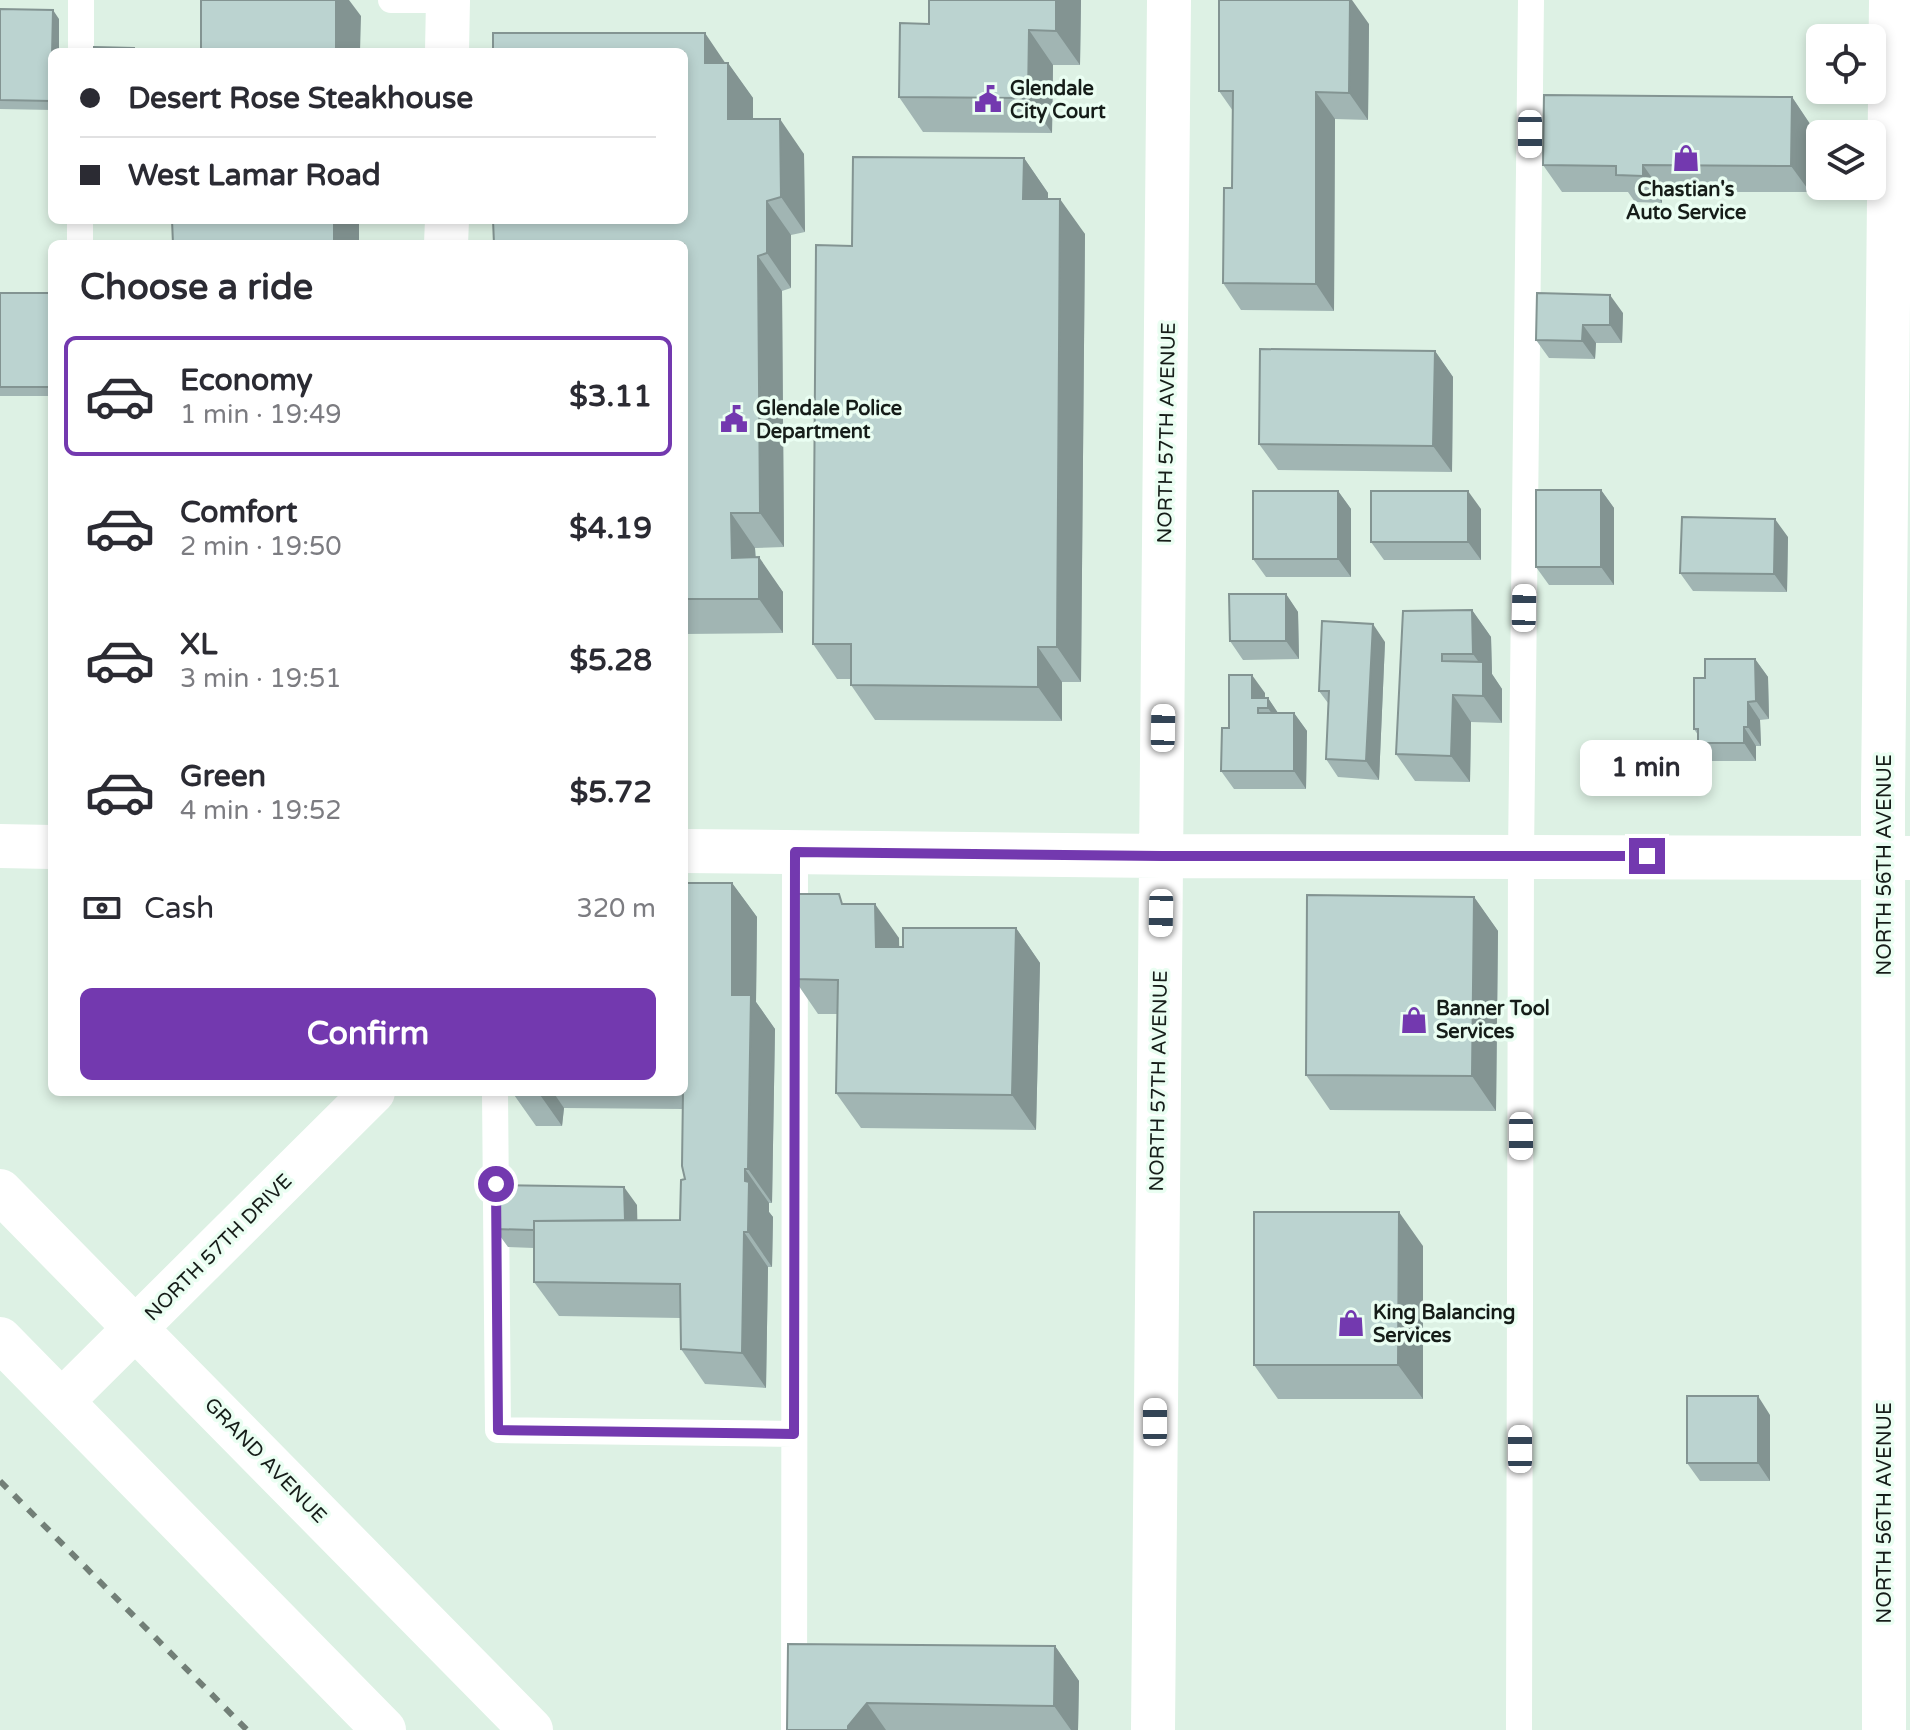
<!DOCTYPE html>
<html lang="en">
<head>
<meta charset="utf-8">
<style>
  body { margin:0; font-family:"Varela Round",sans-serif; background:#f7f7f7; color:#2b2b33; height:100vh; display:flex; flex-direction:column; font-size:30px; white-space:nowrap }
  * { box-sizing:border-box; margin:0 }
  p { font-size:26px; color:#7c7c81 }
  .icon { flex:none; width:44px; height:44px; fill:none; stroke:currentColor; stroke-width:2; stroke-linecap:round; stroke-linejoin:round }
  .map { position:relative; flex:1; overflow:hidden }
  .panel { position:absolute; left:48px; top:240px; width:640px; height:856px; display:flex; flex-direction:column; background:#fff; border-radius:12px; box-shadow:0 4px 12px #0003 }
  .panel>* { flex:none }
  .top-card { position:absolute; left:48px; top:48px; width:640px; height:176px; border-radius:12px; box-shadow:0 4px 12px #0003; display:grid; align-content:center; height:176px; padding:0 32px; background:#fff }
  .fabs { position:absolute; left:1806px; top:24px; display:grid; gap:16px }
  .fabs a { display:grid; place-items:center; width:80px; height:80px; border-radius:12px; background:#fff; box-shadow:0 4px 12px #0003; font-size:40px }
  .end { position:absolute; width:36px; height:36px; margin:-18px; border:10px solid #7339af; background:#fff; box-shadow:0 0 0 4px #fff }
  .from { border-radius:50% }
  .bubble { position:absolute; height:56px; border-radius:12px; background:#fff; box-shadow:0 4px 12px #0003; font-size:26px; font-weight:700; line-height:56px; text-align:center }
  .car { position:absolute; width:24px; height:48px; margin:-24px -12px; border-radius:10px; box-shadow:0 0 6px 2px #0007; background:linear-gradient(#fff 24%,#345 0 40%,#fff 0 76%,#345 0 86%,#fff 0) }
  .top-card b { display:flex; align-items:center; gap:28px; height:76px; font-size:30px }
  .top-card b+b { border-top:2px solid #e1e1e2 }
  .top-card i { width:20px; height:20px; background:#2b2b33 }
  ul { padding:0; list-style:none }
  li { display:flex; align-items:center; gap:24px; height:120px; margin:0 16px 12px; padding:0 16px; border:4px solid transparent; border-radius:12px }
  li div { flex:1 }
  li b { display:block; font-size:30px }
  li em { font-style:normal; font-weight:700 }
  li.active { border-color:#7339af }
  li>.icon { width:72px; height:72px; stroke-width:1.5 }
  h2 { padding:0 32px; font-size:36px; line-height:96px }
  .pay { display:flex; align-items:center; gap:20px; height:88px; padding:0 32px; font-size:30px }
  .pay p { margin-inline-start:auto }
  .action { display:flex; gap:16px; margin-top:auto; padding:16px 32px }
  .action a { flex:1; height:92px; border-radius:12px; background:#7339af; color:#fff; font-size:32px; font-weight:700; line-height:92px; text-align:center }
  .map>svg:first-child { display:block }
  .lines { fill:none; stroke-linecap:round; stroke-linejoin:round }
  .service { stroke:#fff; stroke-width:26 }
  .minor { stroke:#fff; stroke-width:44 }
  .trunk { stroke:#fff; stroke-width:44 }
  .rail { stroke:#727f77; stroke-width:6; stroke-dasharray:10 10; stroke-linecap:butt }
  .wall { fill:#a1b5b3 }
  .shaded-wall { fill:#839492 }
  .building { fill:#bbd3d0; stroke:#839492; stroke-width:2 }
  .route { stroke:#7339af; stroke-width:10 }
  .labels { text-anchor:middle; stroke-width:7; stroke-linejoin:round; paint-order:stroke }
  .poi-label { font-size:20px; font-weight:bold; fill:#161d19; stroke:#eafef2; text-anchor:start }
  .street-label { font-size:20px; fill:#161d19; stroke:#eafef2 }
</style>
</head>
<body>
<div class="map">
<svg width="1910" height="1730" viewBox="0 0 1910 1730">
  <rect width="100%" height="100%" fill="#ddf1e4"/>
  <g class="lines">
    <path class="service" d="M391 0H448
      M81 52V0
      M80 244V220
      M495 1092 498 1430 794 1434
      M794 1730 795 852
      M1519 1730 1521 855 1531 0"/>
    <path class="minor" d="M447 52 448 0
      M446 244 447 220
      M0 846 52 847
      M684 851 1162 856 1910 858
      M62 1401 373 1092
      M1153 1730 1169 0
      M1884 1730 1883 800 1891 0"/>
    <path class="trunk" d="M0 1191 531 1730
      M0 1339 384 1730"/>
    <path class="rail" d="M0 1481 247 1730"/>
  </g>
  <path class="wall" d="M929 0H1081L1080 65H1053L1052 133 923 132 899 97 929 24Z
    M0 9 59 19V52H52V110L0 109Z
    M1369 24 1368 120 1335 119 1334 311 1241 310 1223 283 1232 188 1233 111 1219 91Z
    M728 63 753 98V119L804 154 805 232 791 235V288L782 291 784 547 755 548 756 557 783 592V633L684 634V244Z
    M1792 97 1810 124V192H1662V203L1635 202 1628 192H1562L1543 165Z
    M1024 158 1048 193V199L1085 234 1081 682H1062V721L875 720 851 685V679H837L813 644 852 246Z
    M0 293H52V396H0Z
    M1623 313 1622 343H1596L1595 359 1549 358 1536 340Z
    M1435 351 1453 377 1452 472 1278 470 1259 444Z
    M1601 490 1614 508V585H1549L1536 567Z
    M1338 491 1351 509V577H1266L1253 559Z
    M1481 509V560H1384L1371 542Z
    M1788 537 1787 592 1693 591 1680 573Z
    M1286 594 1298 612 1299 659 1243 660 1230 641Z
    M1472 610 1491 637 1492 674 1502 689V723L1471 722 1470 782 1415 781 1396 754 1403 611Z
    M1385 642 1379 780 1338 777 1326 759 1328 703 1319 691Z
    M1755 659 1768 677 1769 719 1760 720 1761 746H1756V761H1711L1698 743V735L1694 729 1705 678Z
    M1265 693V698H1268L1278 713H1294L1307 731 1306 789H1234L1221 771 1229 728Z
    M732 883 757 917 756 1002 775 1029 772 1203H769V1212L773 1217 772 1267H768L766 1388 705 1384 681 1349 680 1318 559 1316 534 1282V1248L508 1247 495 1229 637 1205V1220H680L685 1179 683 1109 564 1108 562 1126H536L512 1092H684Z
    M1474 897 1498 931 1496 1111 1330 1110 1306 1075Z
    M846 904 899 938V947L1016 928 1040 963 1036 1130 861 1128 836 1093 837 1014H818L794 979Z
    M1423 1246V1399H1278L1254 1365Z
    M1770 1415V1481H1700L1687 1463Z
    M788 1644 1055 1646 1079 1681 1078 1730H787Z"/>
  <path class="shaded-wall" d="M336 0H349L361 16 360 52H336Z
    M1056 0H1081L1080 65 1056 31Z
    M1350 0H1352L1369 24 1368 120 1349 93Z
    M53 10 59 19V52H52Z
    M1029 30 1053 65 1052 133 1028 98Z
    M705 33 728 67V63L753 98V154L728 119 705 63Z
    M1316 92 1335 119 1334 311 1316 284Z
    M1792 97 1810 124V192L1791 166Z
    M780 119 804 154 805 232 781 197Z
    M1024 158 1048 193V234L1023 199Z
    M1643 165 1662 192V203L1643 176Z
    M1060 199 1085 234 1081 682 1057 647Z
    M767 201 791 235V288L767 253Z
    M334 220H359V244H334Z
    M758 256 782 291 784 547 760 513Z
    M1610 295 1623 313 1622 343 1610 325Z
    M1583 325 1596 343 1595 359 1582 341Z
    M1435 351 1453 377 1452 472 1433 446Z
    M1601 490 1614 508V585L1601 567Z
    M1338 491 1351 509V577L1338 559Z
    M1468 491 1481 509V560L1468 542Z
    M731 513 755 548 756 592 732 558Z
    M1775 519 1788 537 1787 592 1774 574Z
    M759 557 783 592V633L759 599Z
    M1286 594 1298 612 1299 659 1286 641Z
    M1472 610 1491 637 1492 674 1502 689V723L1483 696V668L1473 654Z
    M1373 624 1385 642 1379 780 1366 761Z
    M1038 647 1062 682V721L1038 687Z
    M1755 659 1768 677 1769 719 1756 701Z
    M1252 675 1265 693V708L1252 698Z
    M1453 695 1471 722 1470 782 1451 756Z
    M1268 698 1280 716V726L1268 708Z
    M1748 702 1760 720 1761 746 1748 727Z
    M1294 713 1307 731 1306 789 1294 771Z
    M1744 727 1756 746V761L1744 743Z
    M732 883 757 917 756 1002 775 1029 772 1203 748 1169 732 995Z
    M1474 897 1498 931 1496 1111 1472 1076Z
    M875 904 899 938 900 981 876 947Z
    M1016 928 1040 963 1036 1130 1012 1095Z
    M538 1092H553L564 1108 562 1126Z
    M745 1169 769 1203V1212L773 1217 772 1267 748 1232Z
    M624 1187 637 1205 638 1248 625 1230Z
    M1399 1212 1423 1246V1399L1398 1365Z
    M744 1232 768 1267 766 1388 742 1353Z
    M1758 1396 1770 1415V1481L1758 1463Z
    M1055 1646 1079 1681 1078 1730H1071L1054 1706Z
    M867 1703 886 1730H848V1726Z"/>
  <path class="building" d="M201 0H336V52H201Z
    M929 0H1056V31L1029 30 1028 98 899 97 900 23 929 24Z
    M1219 0H1350L1349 93 1316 92V284L1223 283 1224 188H1232L1233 91H1219Z
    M0 9 53 10 51 101 0 100Z
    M493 33H705V63H728V119H780L781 197 767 201V253L758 256 760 513H731L732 558 759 557V599H684V244H494L493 220H684V52H493Z
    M94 47 134 48V52H94Z
    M1544 95 1792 97 1791 166 1643 165V176L1616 175V166L1543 165Z
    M853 157 1024 158 1023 199H1060L1057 647H1038V687L851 685V644H813L816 245 852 246Z
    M172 220H334V244H173Z
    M0 293H52V387H0Z
    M1537 293 1610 295V325H1583L1582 341 1536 340Z
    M1260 349 1435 351 1433 446 1259 444Z
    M1536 490H1601V567H1536Z
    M1253 491H1338V559H1253Z
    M1371 491H1468V542H1371Z
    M1682 517 1775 519 1774 574 1680 573Z
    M1229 594H1286V641H1230Z
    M1472 610 1473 654H1442V661L1483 662V696L1453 695 1451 756 1396 754 1403 611Z
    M1322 621 1373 624 1366 761 1326 759 1329 691H1319Z
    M1705 659H1755L1756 701 1748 702V727H1744V743H1698V729H1694V678H1705Z
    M1229 675H1252V698H1268V708H1258V713H1294V771H1221L1222 728H1229Z
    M684 883H732V995H751L748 1169H745V1181L749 1182 748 1232H744L742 1353 681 1349 680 1284 534 1282V1221L680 1220 681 1180 685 1179 682 1166 683 1092H684Z
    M793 894H839L842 904H875L876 947H903V928H1016L1012 1095 836 1093 838 980 794 979Z
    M1307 895 1474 897 1472 1076 1306 1075Z
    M495 1185 624 1187 625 1220 534 1221V1230L495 1229Z
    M1254 1212H1399L1398 1365H1254Z
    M1687 1396H1758V1463H1687Z
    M788 1644 1055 1646 1054 1706 867 1703 848 1726V1730H787Z"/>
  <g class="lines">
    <path class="route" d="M496 1184 498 1430 794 1434 795 852 1162 856H1647"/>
  </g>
  <defs>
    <g id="civic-bare" transform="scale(2.16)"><path d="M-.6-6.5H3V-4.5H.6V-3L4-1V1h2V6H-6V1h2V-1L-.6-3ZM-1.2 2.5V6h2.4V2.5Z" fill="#7339af" stroke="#eafef2" stroke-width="2.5" paint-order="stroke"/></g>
    <g id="shop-bare" transform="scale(2.16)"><path d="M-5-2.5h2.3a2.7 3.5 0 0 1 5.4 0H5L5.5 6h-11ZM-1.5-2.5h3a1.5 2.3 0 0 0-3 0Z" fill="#7339af" stroke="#eafef2" stroke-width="2.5" paint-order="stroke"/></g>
  </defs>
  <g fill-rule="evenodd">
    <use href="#civic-bare" x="988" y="99"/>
    <use href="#shop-bare" x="1686" y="158"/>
    <use href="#civic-bare" x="734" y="419"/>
    <use href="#shop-bare" x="1414" y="1020"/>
    <use href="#shop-bare" x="1351" y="1323"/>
  </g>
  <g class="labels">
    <g class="poi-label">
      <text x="1010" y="95">Glendale<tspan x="1010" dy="23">City Court</tspan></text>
      <text x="1686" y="196" text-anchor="middle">Chastian's<tspan x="1686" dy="23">Auto Service</tspan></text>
      <text x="756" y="415">Glendale Police<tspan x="756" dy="23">Department</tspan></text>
      <text x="1436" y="1015">Banner Tool<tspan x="1436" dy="23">Services</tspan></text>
      <text x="1373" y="1319">King Balancing<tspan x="1373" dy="23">Services</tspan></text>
    </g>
    <g class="street-label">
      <text transform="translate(1166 433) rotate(-89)" y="7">NORTH 57TH AVENUE</text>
      <text transform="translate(1884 865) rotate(-90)" y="7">NORTH 56TH AVENUE</text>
      <text transform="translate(1158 1081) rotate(-89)" y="7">NORTH 57TH AVENUE</text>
      <text transform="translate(218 1247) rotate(-45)" y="7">NORTH 57TH DRIVE</text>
      <text transform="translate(266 1460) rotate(46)" y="7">GRAND AVENUE</text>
      <text transform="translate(1884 1513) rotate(-90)" y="7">NORTH 56TH AVENUE</text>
    </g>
  </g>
</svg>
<div class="fabs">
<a><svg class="icon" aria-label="locate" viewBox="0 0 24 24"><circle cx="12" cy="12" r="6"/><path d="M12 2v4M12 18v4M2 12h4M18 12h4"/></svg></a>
<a><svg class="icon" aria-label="layers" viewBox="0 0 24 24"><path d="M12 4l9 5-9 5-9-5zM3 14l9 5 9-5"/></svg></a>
</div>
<i class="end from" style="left:496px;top:1184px"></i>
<i class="end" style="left:1647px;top:856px"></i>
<div class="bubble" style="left:1580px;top:740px;width:132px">1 min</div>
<i class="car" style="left:1530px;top:134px;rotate:180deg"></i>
<i class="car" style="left:1524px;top:608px;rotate:1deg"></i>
<i class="car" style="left:1163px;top:728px;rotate:1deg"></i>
<i class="car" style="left:1161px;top:913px;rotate:181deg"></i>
<i class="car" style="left:1521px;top:1136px;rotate:180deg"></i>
<i class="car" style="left:1155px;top:1422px;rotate:0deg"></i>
<i class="car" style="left:1520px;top:1449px;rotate:0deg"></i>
<div class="top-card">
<b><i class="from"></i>Desert Rose Steakhouse</b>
<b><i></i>West Lamar Road</b>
</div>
<section class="panel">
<h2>Choose a ride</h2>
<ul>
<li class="active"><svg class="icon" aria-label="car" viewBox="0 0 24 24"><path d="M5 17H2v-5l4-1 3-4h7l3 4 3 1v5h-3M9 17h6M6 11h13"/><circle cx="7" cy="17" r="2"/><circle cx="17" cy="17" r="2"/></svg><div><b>Economy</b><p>1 min · 19:49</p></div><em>$3.11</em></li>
<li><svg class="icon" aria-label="car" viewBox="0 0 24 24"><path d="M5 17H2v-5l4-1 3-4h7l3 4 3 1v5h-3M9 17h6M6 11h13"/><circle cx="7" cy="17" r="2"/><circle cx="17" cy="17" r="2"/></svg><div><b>Comfort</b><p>2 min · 19:50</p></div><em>$4.19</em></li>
<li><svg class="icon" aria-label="car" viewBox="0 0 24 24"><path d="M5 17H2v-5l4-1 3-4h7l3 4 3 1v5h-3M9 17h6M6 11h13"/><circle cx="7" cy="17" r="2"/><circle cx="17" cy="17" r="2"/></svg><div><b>XL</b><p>3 min · 19:51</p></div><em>$5.28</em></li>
<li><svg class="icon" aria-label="car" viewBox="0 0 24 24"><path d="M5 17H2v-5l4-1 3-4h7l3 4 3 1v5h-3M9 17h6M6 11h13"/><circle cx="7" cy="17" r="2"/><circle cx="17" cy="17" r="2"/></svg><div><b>Green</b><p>4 min · 19:52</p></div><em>$5.72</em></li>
</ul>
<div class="pay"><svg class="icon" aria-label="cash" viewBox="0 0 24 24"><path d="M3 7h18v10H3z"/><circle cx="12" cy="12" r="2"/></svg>Cash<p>320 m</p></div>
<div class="action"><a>Confirm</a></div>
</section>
</div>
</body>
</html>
